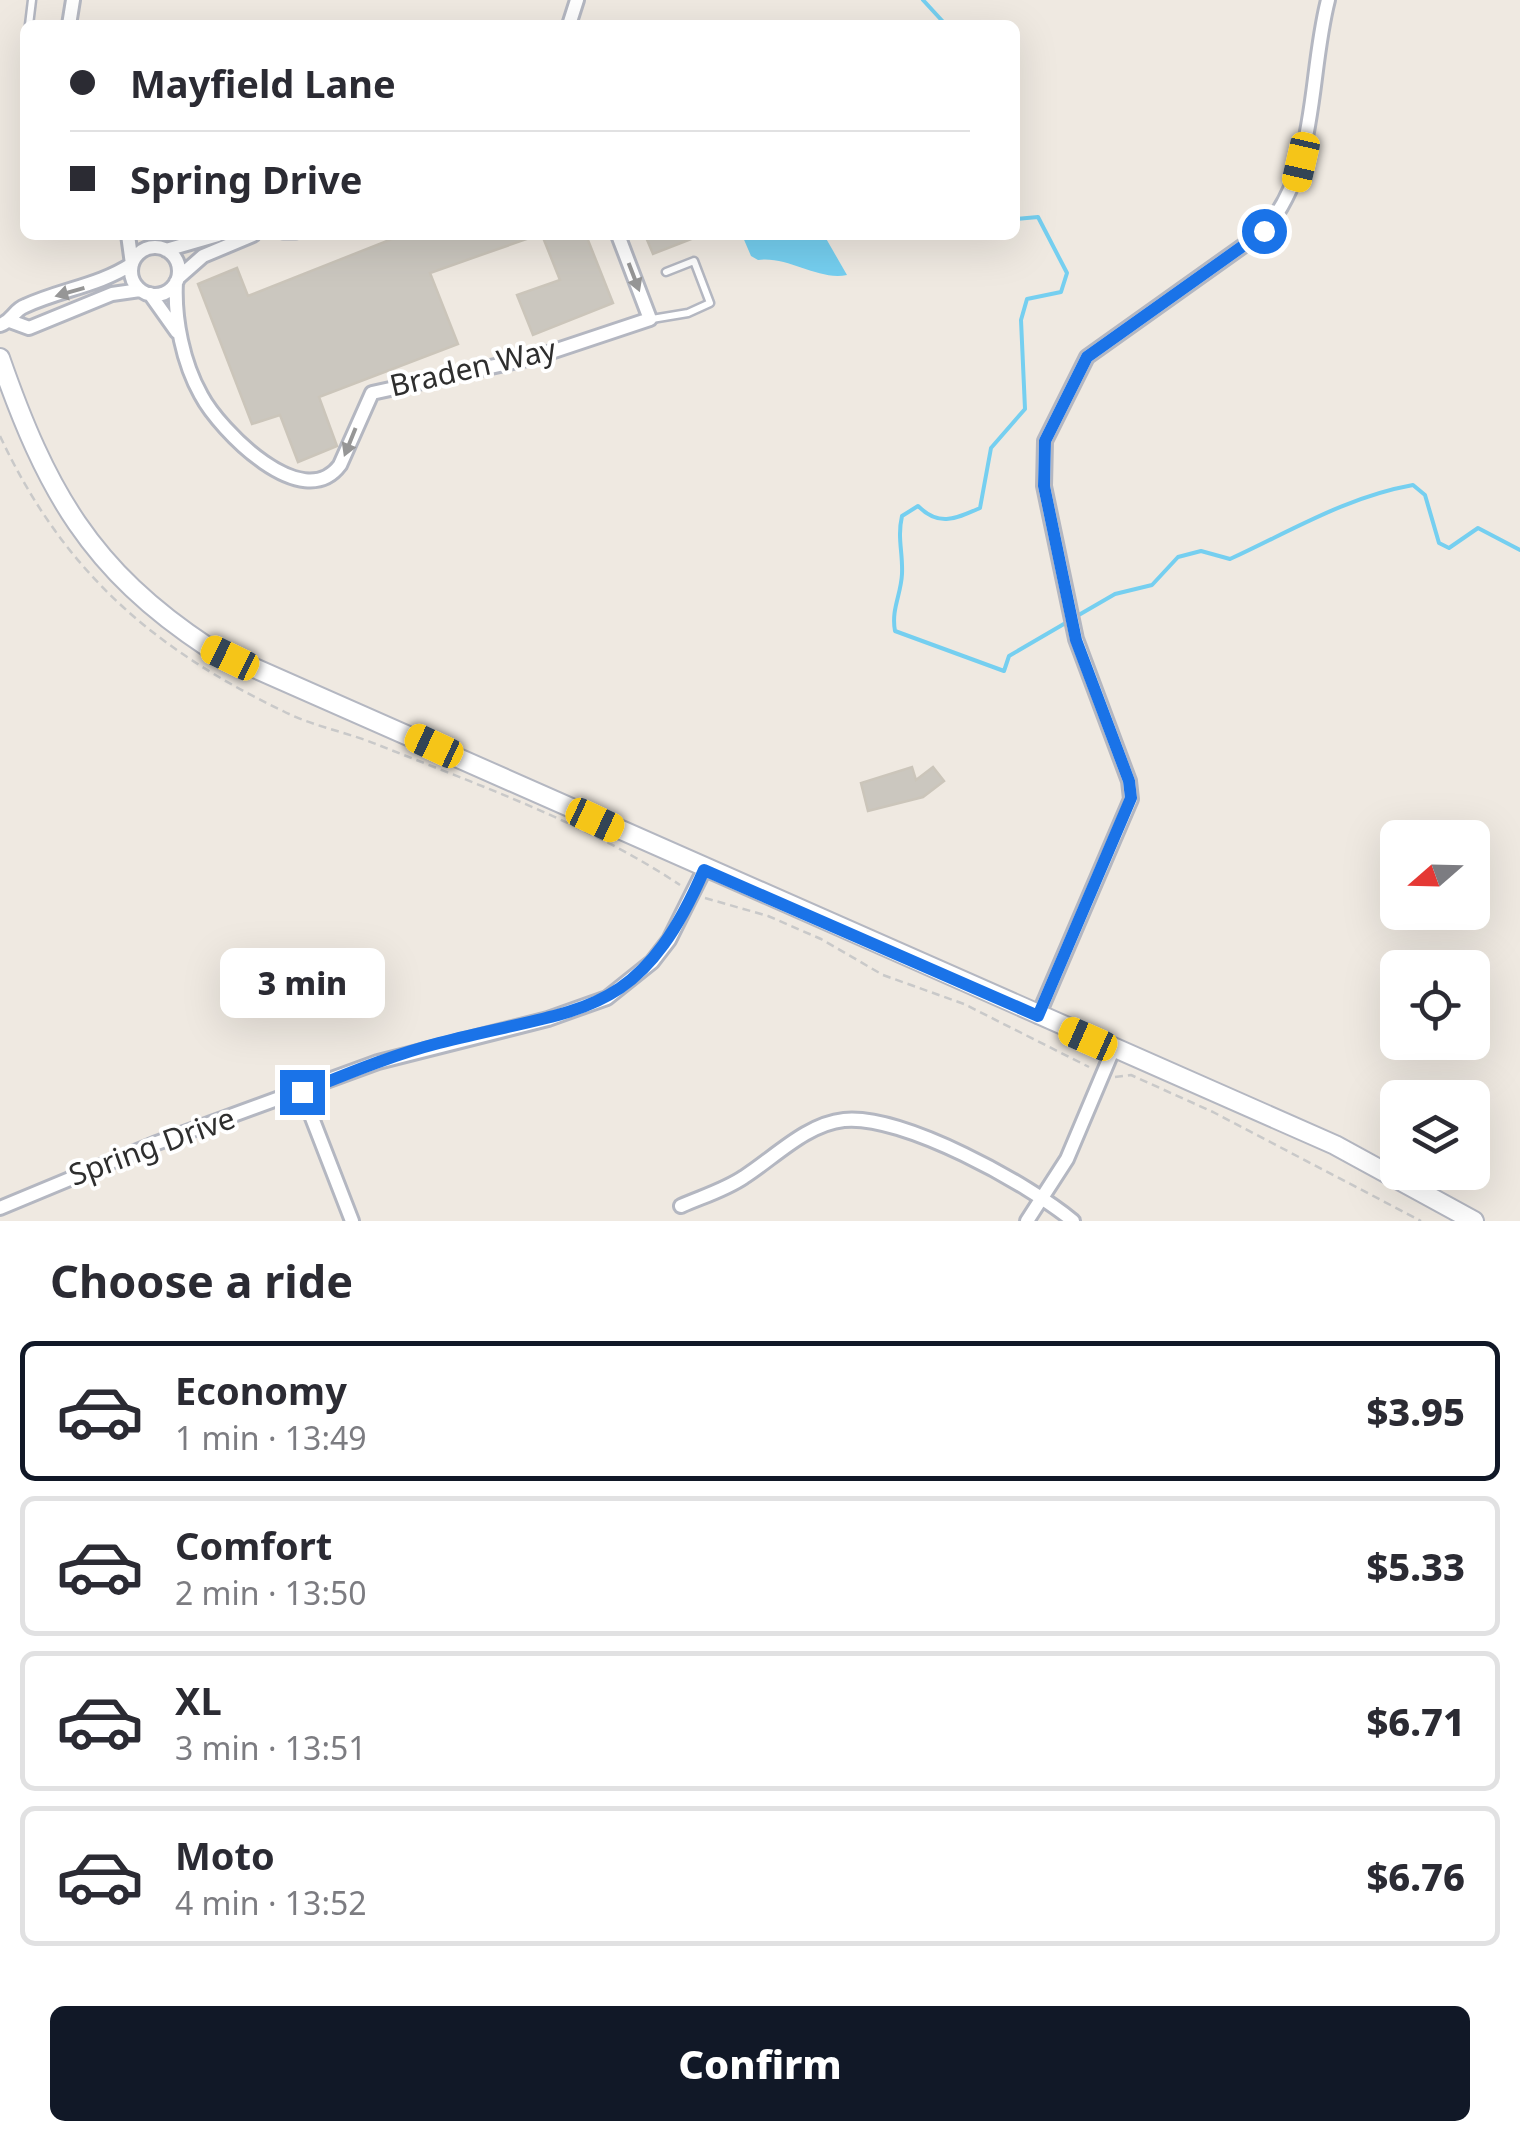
<!DOCTYPE html>
<html lang="en">
<head>
<meta charset="utf-8">
<style>
  body { margin:0; font-family:"Noto Sans",sans-serif; background:#f2f2f3; color:#2b2b33; height:100vh; display:flex; flex-direction:column; font-size:38px; white-space:nowrap }
  * { box-sizing:border-box; margin:0 }
  p { font-size:32px; color:#7c7c81 }
  .icon { flex:none; width:55px; height:55px; fill:none; stroke:currentColor; stroke-width:2; stroke-linecap:round; stroke-linejoin:round }
  .map { position:relative; height:1221px; overflow:hidden }
  .details { display:flex; flex-direction:column; background:#fff; flex:1 }
  .details>* { flex:none }
  .top-card { position:absolute; left:20px; top:20px; width:1000px; height:220px; border-radius:15px; box-shadow:0 10px 40px #0002; display:grid; align-content:center; height:220px; padding:0 50px; background:#fff }
  .needle { width:65px; rotate:250deg }
  .tools { position:absolute; left:1380px; top:820px; display:grid; gap:20px }
  .tools a { display:grid; place-items:center; width:110px; height:110px; border-radius:15px; background:#fff; box-shadow:0 10px 40px #0002; font-size:50px }
  .end { position:absolute; width:45px; height:45px; margin:-22px; border:12px solid #1a73e8; background:#fff; box-shadow:0 0 0 5px #fff }
  .from { border-radius:50% }
  .bubble { position:absolute; height:70px; border-radius:15px; background:#fff; box-shadow:0 10px 40px #0002; font-size:32px; font-weight:800; line-height:70px; text-align:center }
  .car { position:absolute; width:30px; height:60px; margin:-30px -15px; border-radius:12px; box-shadow:0 0 8px 2px #0007; background:linear-gradient(#f5c518 24%,#345 0 40%,#f5c518 0 76%,#345 0 86%,#f5c518 0) }
  .top-card b { display:flex; align-items:center; gap:35px; height:95px; font-size:38px }
  .top-card b+b { border-top:2px solid #e1e1e2 }
  .top-card i { width:25px; height:25px; background:#2b2b33 }
  ul { padding:0; list-style:none }
  li { display:flex; align-items:center; gap:30px; height:140px; margin:0 20px 15px; padding:0 30px; border:5px solid #e1e1e2; border-radius:15px }
  li div { flex:1 }
  li b { display:block; font-size:38px }
  li em { font-style:normal; font-weight:800 }
  li.current { border-color:#111827 }
  li>.icon { width:90px; height:90px; stroke-width:1.5 }
  h2 { padding:0 50px; font-size:45px; line-height:120px }
  .cta { display:flex; gap:20px; margin-top:auto; padding:20px 50px }
  .cta a { flex:1; height:115px; border-radius:15px; background:#111827; color:#fff; font-size:40px; font-weight:800; line-height:115px; text-align:center }
  .map>svg:first-child { display:block }
  .water { fill:#75cff0 }
  .lines { fill:none; stroke-linecap:round; stroke-linejoin:round }
  .stream { stroke:#75cff0; stroke-width:4 }
  .building { fill:#cbc7bf; stroke:#cbc5ba; stroke-width:2.5 }
  .lane-casing { stroke:#b4b7c1; stroke-width:11 }
  .street-casing { stroke:#b4b7c1; stroke-width:18 }
  .secondary-casing { stroke:#b4b7c1; stroke-width:22 }
  .path { stroke:#c9c9c9; stroke-width:2.5; stroke-dasharray:8 5; stroke-linecap:butt }
  .lane { stroke:#fff; stroke-width:6 }
  .street { stroke:#fff; stroke-width:12 }
  .secondary { stroke:#fff; stroke-width:18 }
  .oneway { fill:#969696 }
  .route { stroke:#1a73e8; stroke-width:12 }
  .labels { text-anchor:middle; stroke-width:8; stroke-linejoin:round; paint-order:stroke }
  .street-label { font-size:30px; fill:#2e2e2e; stroke:#fff }
</style>
</head>
<body>
<div class="map">
<svg width="1520" height="1221" viewBox="0 0 1520 1221">
  <rect width="100%" height="100%" fill="#efe9e1"/>
  <path class="water" d="M742 235H824L847 275C818 281 789 256 758 260L751 256Z"/>
  <g class="lines">
    <path class="stream" d="M923 0 946 25
      M1015 219 1038 217 1067 273 1061 292 1027 299 1021 320 1025 409 991 448 980 508C955 519 939 527 918 506L902 516C897 538 903 552 902 574 901 595 891 609 895 631L1004 671 1009 656 1069 621
      M1077 616 1115 594 1152 585 1178 557 1201 551 1230 559C1291 531 1346 497 1413 485L1425 495 1439 543 1449 548 1478 528 1520 550"/>
  </g>
  <path class="building" d="M402 235 535 236 430 273 458 344 319 397 337 446 298 462 280 415 252 424 198 284 237 268 248 296Z
    M542 235H586L613 303 533 335 517 295 560 280Z
    M645 235H698L699 236 653 254Z
    M912 767 916 780 933 767 944 781 923 797 868 811 861 783Z"/>
  <g class="lines">
    <g class="lane-casing">
      <path id="lane" d="M29 25 32 0
        M283 235H296
        M652 319 688 313 710 303 694 261 666 272"/>
    </g>
    <g class="street-casing">
      <path id="street" d="M69 25 73 0
        M569 25 577 0
        M131 271a24 24 0 1 1 48 0a24 24 0 1 1-48 0Z
        M166 250 218 235
        M178 278 203 256 253 235
        M176 282C174 319 183 363 201 395 220 431 303 515 340 465L372 393 536 357 650 319 618 235
        M150 294 177 332
        M10 321 29 328 112 294 140 290
        M0 325C12 321 14 310 25 306 62 289 98 286 132 264L128 235
        M1038 1016 1131 799 1129 781 1076 639 1044 486 1045 441 1087 357 1264 231C1319 167 1308 78 1328 0
        M302 1092 352 1221
        M681 1206C701 1197 725 1190 744 1177 774 1158 806 1124 844 1120 902 1114 1029 1184 1073 1221
        M0 1208 154 1144 378 1062 548 1019 607 998 652 962 669 940 704 870
        M1027 1221 1067 1159 1113 1050"/>
    </g>
    <g class="secondary-casing">
      <path id="secondary" d="M0 358C46 490 90 570 209 648L1335 1145 1474 1221"/>
    </g>
    <path class="path" d="M0 436C62 569 151 648 283 711 312 726 346 732 376 744 478 785 589 824 680 885
      M705 898 768 916 821 939 883 975 964 1004 1089 1067
      M1115 1077 1131 1075 1213 1112 1421 1221"/>
    <use href="#lane" class="lane"/>
    <use href="#street" class="street"/>
    <use href="#secondary" class="secondary"/>
  </g>
  <defs><path id="oneway-solid" d="M-6-.8H1V-3.2L6.5 0L1 3.2V.8H-6Z" transform="scale(2.5)"/></defs>
  <g class="oneway">
    <use href="#oneway-solid" transform="translate(634 277) rotate(69)"/>
    <use href="#oneway-solid" transform="translate(70 292) rotate(164)"/>
    <use href="#oneway-solid" transform="translate(350 442) rotate(112)"/>
  </g>
  <g class="lines">
    <path class="route" d="M302 1092C347 1074 392 1055 439 1043 581 1006 638 1022 704 870L1038 1016 1131 798 1129 781 1076 640 1044 486 1045 441 1087 357 1264 231"/>
  </g>
  <g class="labels">
    <g class="street-label">
      <text transform="translate(473 368) rotate(-13)" y="10">Braden Way</text>
      <text transform="translate(152 1147) rotate(-20)" y="10">Spring Drive</text>
    </g>
  </g>
</svg>
<div class="tools">
<a><svg class="needle" viewBox="-14 -14 28 28"><path d="M0-13l5 13h-10z" fill="#e53935"/><path d="M0 13l5-13h-10z" fill="#7c7c81"/></svg></a>
<a><svg class="icon" aria-label="locate" viewBox="0 0 24 24"><circle cx="12" cy="12" r="6"/><path d="M12 2v4M12 18v4M2 12h4M18 12h4"/></svg></a>
<a><svg class="icon" aria-label="layers" viewBox="0 0 24 24"><path d="M12 4l9 5-9 5-9-5zM3 14l9 5 9-5"/></svg></a>
</div>
<i class="end from" style="left:1264px;top:231px"></i>
<i class="end" style="left:302px;top:1092px"></i>
<div class="bubble" style="left:220px;top:948px;width:165px">3 min</div>
<i class="car" style="left:1301px;top:162px;rotate:193deg"></i>
<i class="car" style="left:230px;top:658px;rotate:296deg"></i>
<i class="car" style="left:434px;top:746px;rotate:295deg"></i>
<i class="car" style="left:595px;top:820px;rotate:115deg"></i>
<i class="car" style="left:1088px;top:1039px;rotate:294deg"></i>
<div class="top-card">
<b><i class="from"></i>Mayfield Lane</b>
<b><i></i>Spring Drive</b>
</div>
</div>
<section class="details">
<h2>Choose a ride</h2>
<ul>
<li class="current"><svg class="icon" aria-label="car" viewBox="0 0 24 24"><path d="M5 17H2v-5l4-1 3-4h7l3 4 3 1v5h-3M9 17h6M6 11h13"/><circle cx="7" cy="17" r="2"/><circle cx="17" cy="17" r="2"/></svg><div><b>Economy</b><p>1 min · 13:49</p></div><em>$3.95</em></li>
<li><svg class="icon" aria-label="car" viewBox="0 0 24 24"><path d="M5 17H2v-5l4-1 3-4h7l3 4 3 1v5h-3M9 17h6M6 11h13"/><circle cx="7" cy="17" r="2"/><circle cx="17" cy="17" r="2"/></svg><div><b>Comfort</b><p>2 min · 13:50</p></div><em>$5.33</em></li>
<li><svg class="icon" aria-label="car" viewBox="0 0 24 24"><path d="M5 17H2v-5l4-1 3-4h7l3 4 3 1v5h-3M9 17h6M6 11h13"/><circle cx="7" cy="17" r="2"/><circle cx="17" cy="17" r="2"/></svg><div><b>XL</b><p>3 min · 13:51</p></div><em>$6.71</em></li>
<li><svg class="icon" aria-label="car" viewBox="0 0 24 24"><path d="M5 17H2v-5l4-1 3-4h7l3 4 3 1v5h-3M9 17h6M6 11h13"/><circle cx="7" cy="17" r="2"/><circle cx="17" cy="17" r="2"/></svg><div><b>Moto</b><p>4 min · 13:52</p></div><em>$6.76</em></li>
</ul>
<div class="cta"><a>Confirm</a></div>
</section>
</body>
</html>
